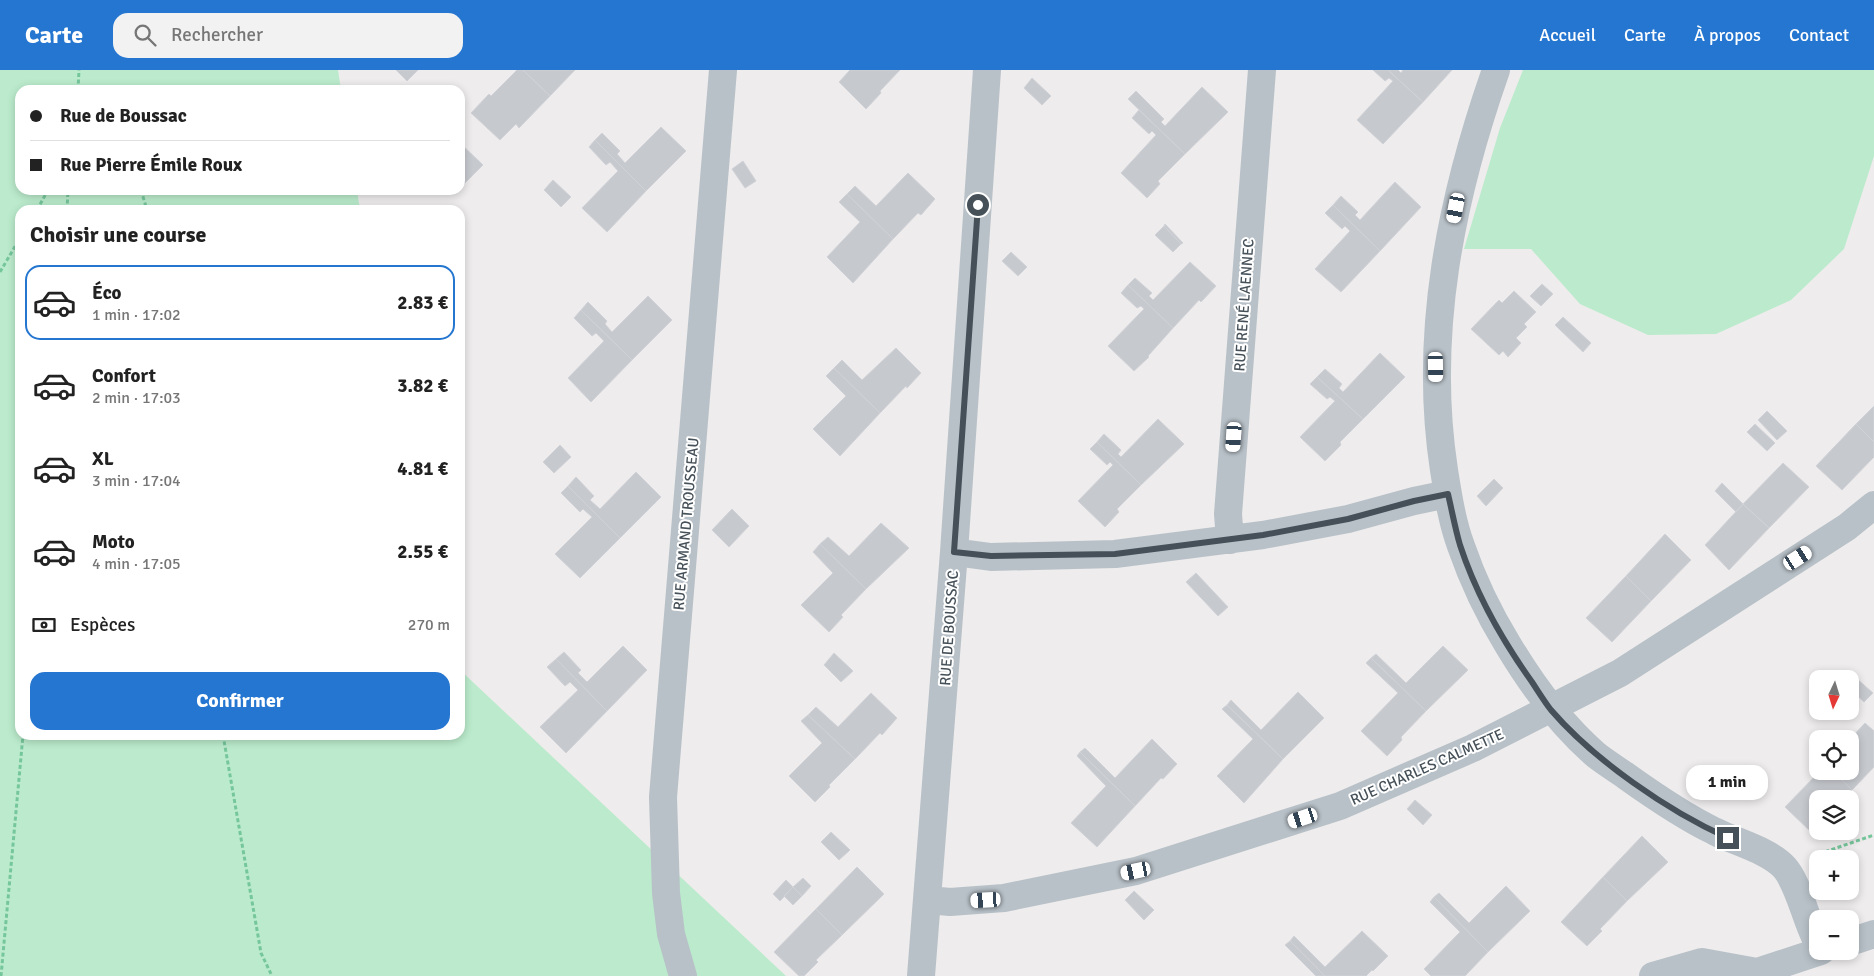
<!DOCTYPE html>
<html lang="fr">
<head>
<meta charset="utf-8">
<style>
  body { margin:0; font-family:Signika,sans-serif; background:#f2f2f2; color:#222; height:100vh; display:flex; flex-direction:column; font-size:19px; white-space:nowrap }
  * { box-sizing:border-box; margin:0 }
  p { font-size:16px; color:#767676 }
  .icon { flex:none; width:28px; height:28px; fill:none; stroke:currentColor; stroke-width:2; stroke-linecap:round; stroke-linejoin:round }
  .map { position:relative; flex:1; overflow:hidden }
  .details { position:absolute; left:15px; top:135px; width:450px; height:535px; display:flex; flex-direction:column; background:#fff; border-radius:15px; box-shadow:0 2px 8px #0003 }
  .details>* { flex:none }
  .top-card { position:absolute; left:15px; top:15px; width:450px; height:110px; border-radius:15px; box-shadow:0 2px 8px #0003; display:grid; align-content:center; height:110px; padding:0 15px; background:#fff }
  .needle { width:32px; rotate:184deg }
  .controls { position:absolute; left:1809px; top:600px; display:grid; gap:10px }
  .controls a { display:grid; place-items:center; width:50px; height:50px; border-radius:10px; background:#fff; box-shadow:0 2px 8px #0003; font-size:25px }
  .end { position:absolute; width:22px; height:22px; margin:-11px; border:6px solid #455058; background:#fff; box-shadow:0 0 0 2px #fff }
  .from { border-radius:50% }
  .bubble { position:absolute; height:35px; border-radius:15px; background:#fff; box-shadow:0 2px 8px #0003; font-size:16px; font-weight:800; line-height:35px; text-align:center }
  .car { position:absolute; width:15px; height:30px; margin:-15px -8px; border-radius:6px; box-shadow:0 0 4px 1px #0007; background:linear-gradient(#fff 24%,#345 0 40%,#fff 0 76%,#345 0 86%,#fff 0) }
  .top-card b { display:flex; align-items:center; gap:18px; height:48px; font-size:19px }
  .top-card b+b { border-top:1px solid #e0e0e0 }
  .top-card i { width:12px; height:12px; background:#222 }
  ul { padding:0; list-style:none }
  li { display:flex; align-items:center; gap:15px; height:75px; margin:0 10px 8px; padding:0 5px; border:2px solid transparent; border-radius:15px }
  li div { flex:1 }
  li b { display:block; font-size:19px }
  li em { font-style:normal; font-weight:800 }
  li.on { border-color:#2476d0 }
  li>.icon { width:45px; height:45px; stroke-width:1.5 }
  h2 { padding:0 15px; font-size:22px; line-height:60px }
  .pay { display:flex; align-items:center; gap:12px; height:55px; padding:0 15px; font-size:19px }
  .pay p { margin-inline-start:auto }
  .cta { display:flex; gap:10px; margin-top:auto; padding:10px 15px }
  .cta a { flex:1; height:58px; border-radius:15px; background:#2476d0; color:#fff; font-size:20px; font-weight:800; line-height:58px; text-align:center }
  header { display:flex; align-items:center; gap:30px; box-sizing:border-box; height:70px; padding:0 25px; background:#2476d0; color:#fff }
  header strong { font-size:24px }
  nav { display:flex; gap:28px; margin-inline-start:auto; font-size:18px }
  .search { width:350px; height:45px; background:#f2f2f2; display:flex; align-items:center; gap:12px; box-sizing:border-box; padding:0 18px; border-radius:15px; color:#767676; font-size:19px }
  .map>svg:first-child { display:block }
  .green { fill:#bbebcc }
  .building { fill:#c6c9ce; stroke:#d0d2d7 }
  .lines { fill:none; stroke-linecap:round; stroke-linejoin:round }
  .path { stroke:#76c69c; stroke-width:3; stroke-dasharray:4 2.5; stroke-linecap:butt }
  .street { stroke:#b8c1c8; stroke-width:28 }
  .route { stroke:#455058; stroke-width:6 }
  .labels { text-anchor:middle; stroke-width:4; stroke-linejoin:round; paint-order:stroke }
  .street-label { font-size:15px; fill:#455058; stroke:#fff }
</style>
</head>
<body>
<header>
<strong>Carte</strong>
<div class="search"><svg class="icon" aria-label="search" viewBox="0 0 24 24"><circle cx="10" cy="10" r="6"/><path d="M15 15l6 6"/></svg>Rechercher</div>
<nav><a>Accueil</a><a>Carte</a><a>À propos</a><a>Contact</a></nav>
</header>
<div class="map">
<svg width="1874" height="906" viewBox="0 0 1874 906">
  <rect width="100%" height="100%" fill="#eeecec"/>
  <path class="green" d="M0 0H338L341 20H20V120H357L360 140H20V665H460V600L786 906H0Z
    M1523 0H1874V86L1844 179 1791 230 1716 264 1648 265 1580 234 1531 179H1464L1500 58Z"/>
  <path class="building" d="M396 0H418L407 11Z
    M517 0H523L550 26 519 58 516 54 500 70 471 43 489 24 491 26Z
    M523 0H575L550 26Z
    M850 0H900L880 21 881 23 866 39 839 12Z
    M1373 0H1388L1423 32 1383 74 1357 50 1393 11 1389 8 1385 11Z
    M1388 0H1398L1401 3 1403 0H1452L1423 32Z
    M1032 8 1051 26 1042 35 1024 18Z
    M1202 17 1228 42 1185 84 1128 29 1136 21 1164 49 1161 52 1165 56Z
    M1139 40 1185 84 1158 111 1160 114 1147 128 1121 103 1156 65 1152 61 1149 64 1132 48Z
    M661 57 686 81 646 121 595 70 602 63 620 81 617 84 625 93Z
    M595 70 646 121 607 162 582 138 618 101 610 92 606 95 589 77Z
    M460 73 483 95 460 118Z
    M743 91 756 111 745 118 732 99Z
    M908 103 935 129 921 145 918 143 893 169 847 124 855 116 876 136Z
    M553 110 571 127 561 137 544 120Z
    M1395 112 1421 137 1380 181 1333 135 1341 126 1358 142 1355 145 1360 150Z
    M847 124 893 169 853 213 827 187 860 152 839 132Z
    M1333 135 1380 181 1341 222 1315 199 1350 161 1345 156 1342 159 1325 143Z
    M1165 154 1183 173 1181 174 1164 156Z
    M1164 156 1181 174 1173 182 1155 165Z
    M1011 182 1027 197 1018 206 1002 191Z
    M1190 192 1216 216 1201 232 1199 230 1173 258 1128 215 1135 208 1152 223 1149 226 1153 230Z
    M1542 214 1553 224 1541 236 1530 226Z
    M1128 215 1173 258 1148 286 1149 287 1134 301 1108 276 1144 239 1141 236 1137 238 1121 223Z
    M1514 221 1536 242 1524 254 1527 257 1516 268 1521 273 1508 287 1503 281 1499 285 1471 259 1499 230 1502 233Z
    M648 226 672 250 632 290 581 240 588 232 607 251 605 254 612 262Z
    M581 240 632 290 591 332 568 308 604 271 596 263 592 266 574 248Z
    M1563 247 1591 273 1583 282 1555 255Z
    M896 278 921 303 907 318 906 316 880 343 834 298 842 290 862 310Z
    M1380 283 1405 307 1363 349 1317 307 1325 299 1342 314 1339 318 1343 322Z
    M834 298 880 343 840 386 813 359 846 326 826 306Z
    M1317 307 1363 349 1340 372 1341 375 1325 391 1300 367 1335 331 1330 327 1327 329 1310 314Z
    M1874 336V372L1856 354Z
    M1767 341 1787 361 1777 370 1758 350Z
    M1158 349 1184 374 1141 415 1097 372 1104 364 1121 380 1118 384 1121 387Z
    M1755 354 1775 373 1767 381 1747 362Z
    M1856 354 1874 372V387L1842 420 1816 396Z
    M1097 372 1141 415 1117 439 1119 442 1105 457 1078 431 1113 395 1110 392 1107 395 1090 379Z
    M560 375 571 387 554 403 543 392Z
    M1783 393 1809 417 1769 458 1743 434Z
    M636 402 661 427 620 468 568 416 576 407 594 426 590 430 600 439Z
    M1494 409 1503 418 1486 436 1477 426Z
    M1722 413 1743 434 1736 442 1715 421Z
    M568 416 620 468 580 508 555 484 592 447 583 439 580 442 561 423Z
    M1743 434 1769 458 1729 500 1705 475Z
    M732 439 749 456 729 477 712 460Z
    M881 453 909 478 866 519 820 474 828 467 849 486Z
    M1665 464 1691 490 1651 531 1626 506Z
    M820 474 866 519 841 545 843 547 829 562 801 535 833 503 813 482Z
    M1196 503 1228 537 1218 546 1186 512Z
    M1626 506 1651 531 1612 572 1586 548Z
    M623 576 647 600 607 641 556 589 564 582 581 600 578 603 587 612Z
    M1443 576 1468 600 1426 641 1371 588 1376 584 1406 613Z
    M834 583 853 601 841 612 824 595Z
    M1371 588 1426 641 1401 667 1402 670 1387 686 1361 661 1398 623 1366 593Z
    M556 589 607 641 566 683 540 657 578 620 570 612 565 616 547 597Z
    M1855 607 1873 623 1864 632 1850 619V612Z
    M1298 622 1324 648 1283 689 1227 635 1231 630 1261 660Z
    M871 623 897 648 882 665 880 663 855 689 808 645 816 637 838 657Z
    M1227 635 1283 689 1244 733 1217 706 1253 669 1222 639Z
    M808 645 855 689 829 715 830 717 815 732 789 706 822 673 801 651Z
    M1865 653 1874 661V697L1852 720 1833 701H1850V669Z
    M1152 669 1177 694 1163 709 1161 708 1135 736 1080 682 1085 678 1115 708Z
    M1080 682 1135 736 1097 777 1071 753 1106 716 1077 686Z
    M1820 701H1833L1852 720 1843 729H1818V756L1811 762 1785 737Z
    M1415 730 1432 745 1423 755 1407 739Z
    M831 762 850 780 839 790 821 772Z
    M1642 766 1668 792 1627 831 1603 807Z
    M857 797 884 824 842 865 816 839Z
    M1603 807 1627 831 1600 859 1602 861 1587 876 1561 852Z
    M803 808 811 816 802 826 793 817Z
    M786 810 793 817 780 831 773 824Z
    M1506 816 1530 841 1488 882 1434 827 1439 823 1469 853Z
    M793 817 802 826 793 835 784 826Z
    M1134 821 1154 840 1144 850 1125 830Z
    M1434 827 1488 882 1465 906H1431L1424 899 1460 862 1430 832Z
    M816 839 842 865 816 890 818 892 804 906H799L774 882Z
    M1362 861 1388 886 1373 901 1372 900 1366 906H1325L1290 871 1294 866 1325 897Z
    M1290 871 1325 906H1316L1285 875Z"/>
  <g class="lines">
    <path class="path" d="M78 20 79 0
      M141 120 147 140
      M37 140 48 120
      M67 140 68 120
      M0 202 20 168
      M223 665 261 883 272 906
      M1813 786 1874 765
      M1 906 23 665"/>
    <path class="street" d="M1496 0C1451 128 1423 264 1444 400 1448 425 1452 452 1461 476 1473 511 1489 544 1508 575 1532 615 1560 654 1596 685 1605 692 1616 699 1626 706 1654 726 1683 746 1714 761 1735 772 1768 780 1784 797 1799 813 1806 852 1818 873
      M1230 470 1228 444 1262 0
      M954 482 991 487 1115 484 1263 465 1348 449 1414 431 1448 424
      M929 830 950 832 1004 828 1136 801 1340 736 1473 678 1620 603 1847 457 1874 435
      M1850 872 1874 864
      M683 906 671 864 666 823 663 727 723 0
      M921 906 954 482 987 0
      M1653 906 1702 892 1757 902 1821 881"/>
  </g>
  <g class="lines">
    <path class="route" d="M978 135 954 482 991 486 1115 484 1263 465 1348 449 1414 431 1448 424C1452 441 1455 458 1460 475 1476 524 1502 570 1532 612 1538 621 1544 631 1551 640 1594 690 1668 741 1728 768"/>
  </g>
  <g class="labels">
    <g class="street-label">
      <text transform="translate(1244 235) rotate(-86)" y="5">RUE RENÉ LAENNEC</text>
      <text transform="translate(686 454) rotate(-85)" y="5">RUE ARMAND TROUSSEAU</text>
      <text transform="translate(949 558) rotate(-86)" y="5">RUE DE BOUSSAC</text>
      <text transform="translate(1427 697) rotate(-24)" y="5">RUE CHARLES CALMETTE</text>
    </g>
  </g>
</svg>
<div class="controls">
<a><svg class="needle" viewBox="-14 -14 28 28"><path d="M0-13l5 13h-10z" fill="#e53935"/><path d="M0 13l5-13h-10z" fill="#767676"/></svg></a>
<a><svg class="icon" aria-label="locate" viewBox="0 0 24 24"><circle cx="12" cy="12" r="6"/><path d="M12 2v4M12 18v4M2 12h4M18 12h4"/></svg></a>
<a><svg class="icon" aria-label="layers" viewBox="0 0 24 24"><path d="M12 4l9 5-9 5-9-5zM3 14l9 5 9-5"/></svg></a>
<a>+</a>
<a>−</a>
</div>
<i class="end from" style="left:978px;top:135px"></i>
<i class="end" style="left:1728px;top:768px"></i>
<div class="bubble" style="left:1686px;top:695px;width:82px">1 min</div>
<i class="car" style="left:1456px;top:138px;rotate:191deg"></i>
<i class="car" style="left:1436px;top:297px;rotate:179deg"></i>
<i class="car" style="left:1234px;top:367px;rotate:184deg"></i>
<i class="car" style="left:1798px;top:488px;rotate:57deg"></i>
<i class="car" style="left:1303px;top:748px;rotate:252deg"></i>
<i class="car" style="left:1136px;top:801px;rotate:258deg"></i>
<i class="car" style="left:986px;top:830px;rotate:267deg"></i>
<div class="top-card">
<b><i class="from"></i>Rue de Boussac</b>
<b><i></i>Rue Pierre Émile Roux</b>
</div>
<section class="details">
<h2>Choisir une course</h2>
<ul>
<li class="on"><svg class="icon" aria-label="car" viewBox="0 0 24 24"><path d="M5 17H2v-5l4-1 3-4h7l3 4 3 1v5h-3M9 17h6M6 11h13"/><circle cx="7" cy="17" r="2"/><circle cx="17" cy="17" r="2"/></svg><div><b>Éco</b><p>1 min · 17:02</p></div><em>2.83 €</em></li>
<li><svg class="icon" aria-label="car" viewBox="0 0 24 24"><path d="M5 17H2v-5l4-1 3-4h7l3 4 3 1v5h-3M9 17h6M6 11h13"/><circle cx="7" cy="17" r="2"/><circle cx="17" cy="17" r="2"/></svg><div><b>Confort</b><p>2 min · 17:03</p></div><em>3.82 €</em></li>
<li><svg class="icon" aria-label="car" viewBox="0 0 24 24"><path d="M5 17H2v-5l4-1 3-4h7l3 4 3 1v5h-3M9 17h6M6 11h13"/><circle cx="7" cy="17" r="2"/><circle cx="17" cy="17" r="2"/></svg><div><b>XL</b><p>3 min · 17:04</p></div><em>4.81 €</em></li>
<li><svg class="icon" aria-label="car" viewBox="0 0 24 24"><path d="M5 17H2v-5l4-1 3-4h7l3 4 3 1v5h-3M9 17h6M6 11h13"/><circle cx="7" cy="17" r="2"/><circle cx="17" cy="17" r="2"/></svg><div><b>Moto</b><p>4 min · 17:05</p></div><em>2.55 €</em></li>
</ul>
<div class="pay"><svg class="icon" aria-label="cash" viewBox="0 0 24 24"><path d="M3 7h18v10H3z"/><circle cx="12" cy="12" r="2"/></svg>Espèces<p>270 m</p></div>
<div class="cta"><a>Confirmer</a></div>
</section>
</div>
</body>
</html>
